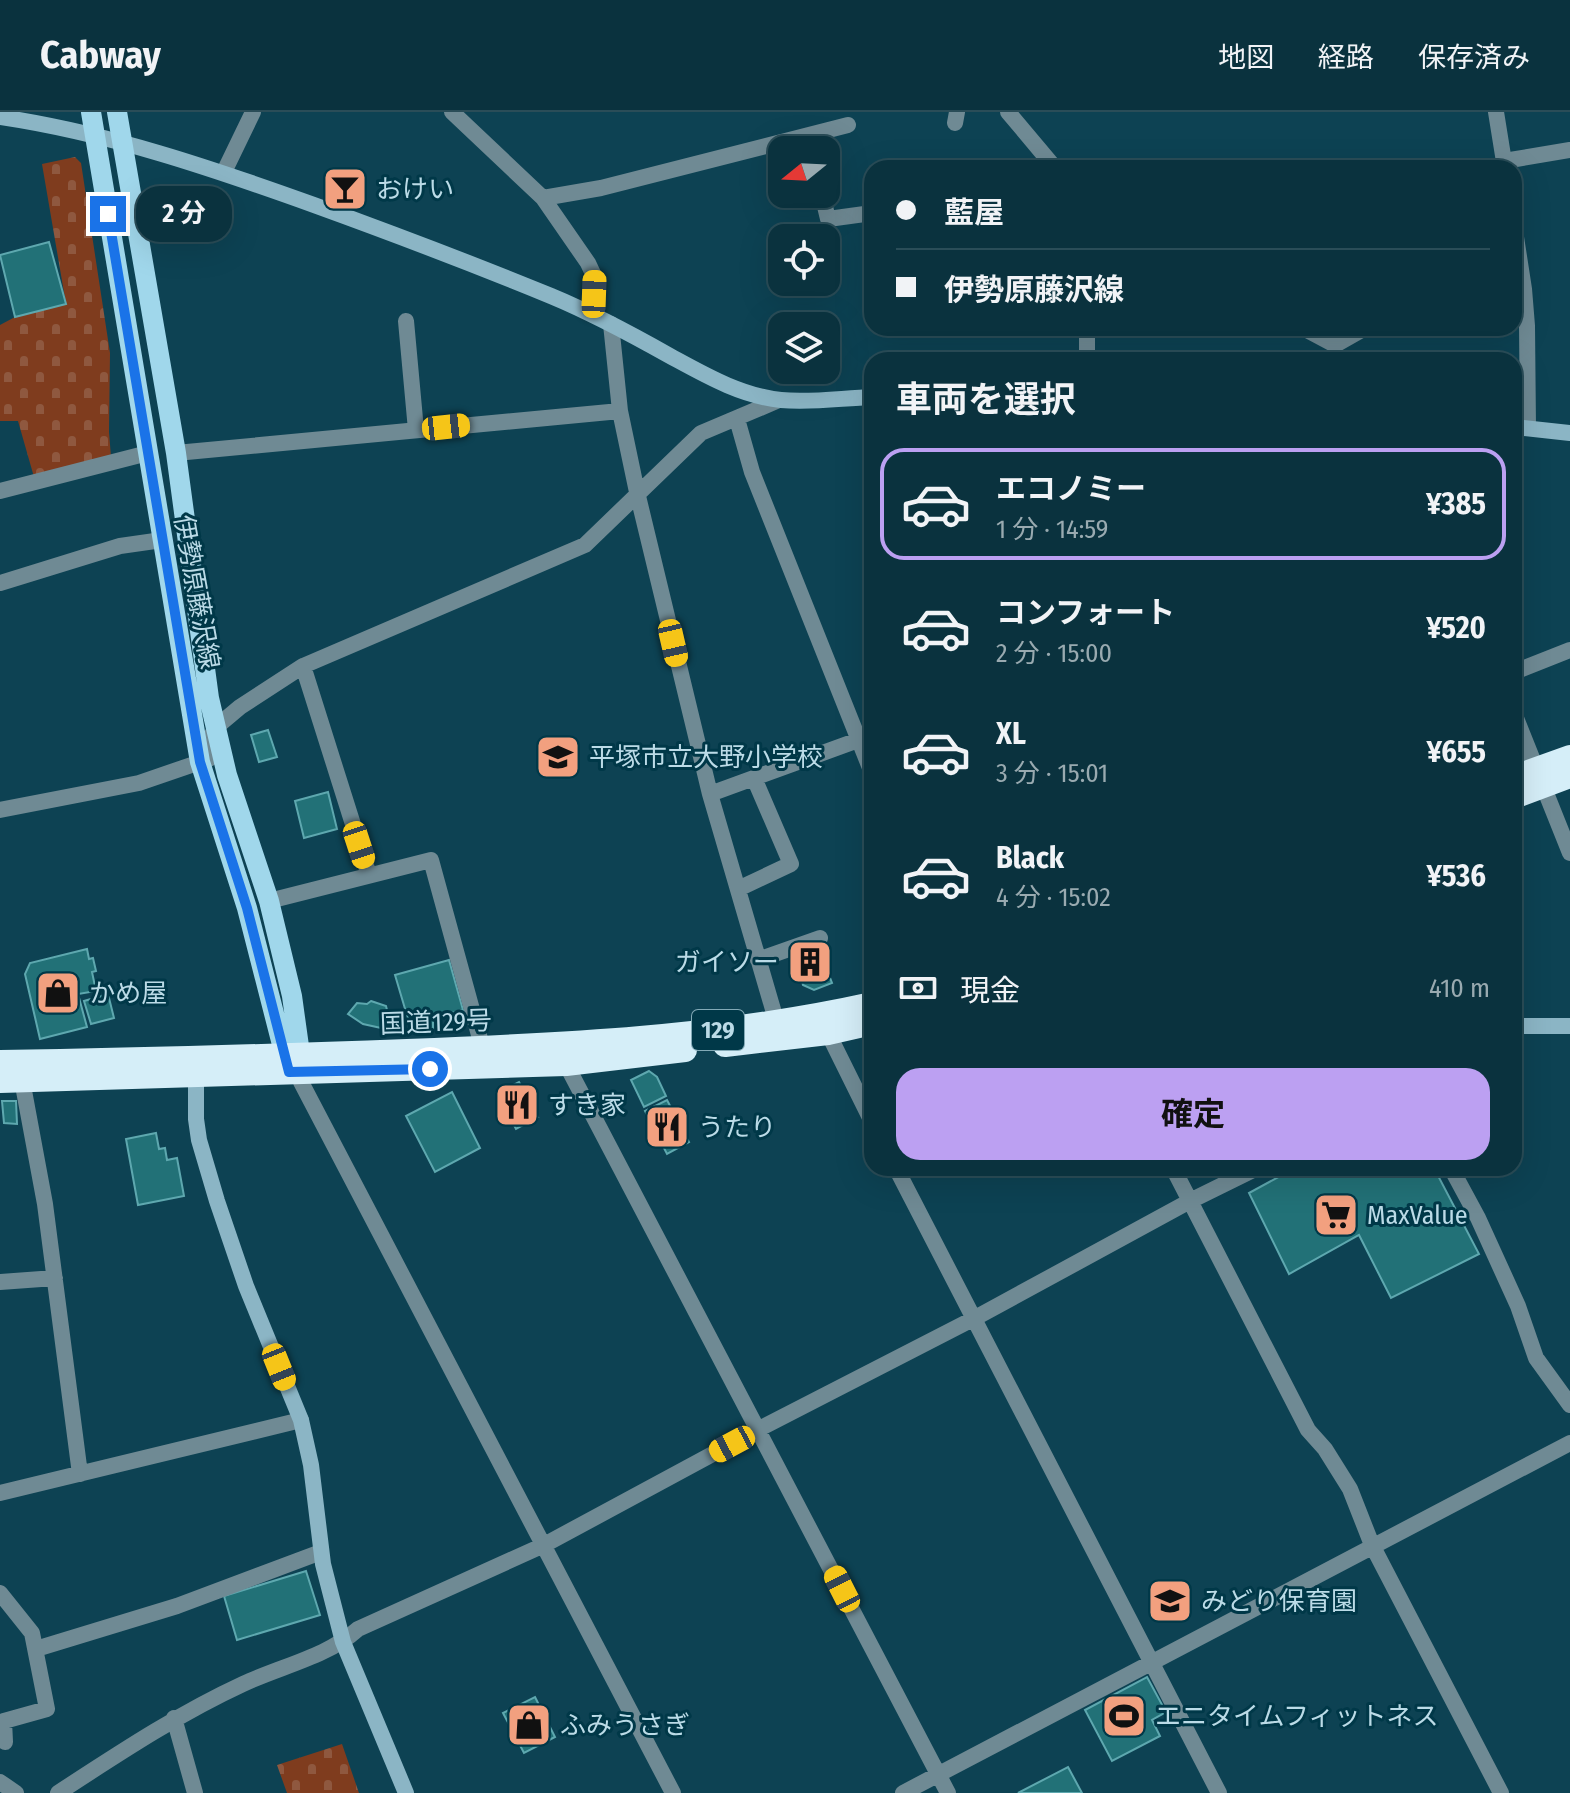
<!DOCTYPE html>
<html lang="ja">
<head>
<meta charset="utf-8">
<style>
  body { margin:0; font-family:"Fira Sans Condensed","Noto Sans JP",sans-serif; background:#183e49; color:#f1f3f6; height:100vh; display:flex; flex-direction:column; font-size:30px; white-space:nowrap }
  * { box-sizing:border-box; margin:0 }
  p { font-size:26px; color:#99aab0 }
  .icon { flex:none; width:44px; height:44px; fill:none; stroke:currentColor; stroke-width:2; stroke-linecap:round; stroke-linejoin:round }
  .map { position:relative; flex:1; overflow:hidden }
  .sheet { position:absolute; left:864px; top:240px; width:658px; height:824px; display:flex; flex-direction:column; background:#0a323e; border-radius:24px; box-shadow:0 8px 32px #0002,0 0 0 2px #2a4d58 }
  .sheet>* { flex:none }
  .top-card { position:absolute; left:864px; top:48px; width:658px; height:176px; border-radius:24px; box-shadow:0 8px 32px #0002,0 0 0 2px #2a4d58; display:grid; align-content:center; height:176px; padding:0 32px; background:#0a323e }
  .needle { width:52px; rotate:252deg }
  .controls { position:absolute; left:768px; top:24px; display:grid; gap:16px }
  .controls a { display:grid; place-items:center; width:72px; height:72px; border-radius:16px; background:#0a323e; box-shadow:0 8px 32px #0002,0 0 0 2px #2a4d58; font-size:40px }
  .end { position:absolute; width:36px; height:36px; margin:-18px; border:10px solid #1a73e8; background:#fff; box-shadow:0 0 0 4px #fff }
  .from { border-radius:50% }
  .bubble { position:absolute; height:56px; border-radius:24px; background:#0a323e; box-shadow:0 8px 32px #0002,0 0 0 2px #2a4d58; font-size:26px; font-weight:700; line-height:56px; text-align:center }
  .car { position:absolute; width:24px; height:48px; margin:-24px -12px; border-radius:10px; box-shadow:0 0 6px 2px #0007; background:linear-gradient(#f5c518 24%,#345 0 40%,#f5c518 0 76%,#345 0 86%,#f5c518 0) }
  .top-card b { display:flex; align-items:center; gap:28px; height:76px; font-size:30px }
  .top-card b+b { border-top:2px solid #2a4d58 }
  .top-card i { width:20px; height:20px; background:#f1f3f6 }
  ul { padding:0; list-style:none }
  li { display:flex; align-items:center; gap:24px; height:112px; margin:0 16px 12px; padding:0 16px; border:4px solid transparent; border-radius:24px }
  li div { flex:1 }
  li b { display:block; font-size:30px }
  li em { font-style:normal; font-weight:700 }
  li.current { border-color:#bca0f2 }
  li>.icon { width:72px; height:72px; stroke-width:1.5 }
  h2 { padding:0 32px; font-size:36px; line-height:96px }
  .pay { display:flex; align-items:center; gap:20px; height:88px; padding:0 32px; font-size:30px }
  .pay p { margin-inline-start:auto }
  .button { display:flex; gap:16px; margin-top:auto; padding:16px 32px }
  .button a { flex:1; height:92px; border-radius:24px; background:#bca0f2; color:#111; font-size:32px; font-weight:700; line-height:92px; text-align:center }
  header { display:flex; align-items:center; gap:48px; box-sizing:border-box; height:112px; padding:0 40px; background:#0a323e; border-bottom:2px solid #2a4d58 }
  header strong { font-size:38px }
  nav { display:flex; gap:44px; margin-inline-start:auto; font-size:28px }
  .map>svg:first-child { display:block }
  .cemetery { fill:url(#cemetery-stones) }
  .building { fill:#227177; stroke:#5ea8af; stroke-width:2 }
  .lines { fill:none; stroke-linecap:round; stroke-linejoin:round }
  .street { stroke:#6f8a94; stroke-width:16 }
  .secondary { stroke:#8bb5c5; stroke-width:16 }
  .primary { stroke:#a0d7eb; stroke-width:20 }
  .highway { stroke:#d5eef8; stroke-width:24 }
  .route { stroke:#1a73e8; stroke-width:10 }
  .labels { text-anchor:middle; stroke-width:6; stroke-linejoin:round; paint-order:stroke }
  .shield { fill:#003848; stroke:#83aab7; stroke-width:2 }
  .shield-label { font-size:24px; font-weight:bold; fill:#bbdbe7 }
  .poi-label { font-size:26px; fill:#bbdbe7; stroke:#003848; text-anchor:start }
  .street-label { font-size:26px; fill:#bbdbe7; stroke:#003848 }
</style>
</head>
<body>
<header>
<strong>Cabway</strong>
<nav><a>地図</a><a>経路</a><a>保存済み</a></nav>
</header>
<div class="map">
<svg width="1570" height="1681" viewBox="0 0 1570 1681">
  <defs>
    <pattern id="cemetery-stones" width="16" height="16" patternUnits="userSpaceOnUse" patternTransform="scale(2)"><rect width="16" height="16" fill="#7f3c1e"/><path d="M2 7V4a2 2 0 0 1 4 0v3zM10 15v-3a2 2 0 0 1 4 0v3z" fill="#8f583f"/></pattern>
  </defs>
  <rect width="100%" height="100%" fill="#0d4253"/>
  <path class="cemetery" d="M75 45 81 51 110 241 109 320 111 345 34 365 18 309H0V213L15 205 66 192 42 52Z
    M342 1632 359 1681H287L277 1653Z"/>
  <path class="building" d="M49 130 66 192 15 205 0 143Z
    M268 618 277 645 259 650 251 623Z
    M328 680 337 717 304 726 295 689Z
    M818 835 832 871 814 878 803 873 795 843Z
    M87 837 89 847 93 846 96 859 92 860 96 879 78 882 87 915 40 927 25 862 30 851Z
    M449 848 463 898 433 906V916L411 917 395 863Z
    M108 882 114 906 91 912 84 889Z
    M371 889 386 894 387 898 401 899 404 916H381L363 912 348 902 357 891 367 892Z
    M649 959 657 965 666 984 644 995 631 968Z
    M519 970 538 1005 516 1017 497 981Z
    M452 980 480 1036 435 1060 406 1004Z
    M667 988 689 1030 667 1042 645 999Z
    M2 989H16L17 1012 4 1011Z
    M156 1021 159 1037 165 1036 167 1048 177 1046 184 1084 138 1093 126 1027Z
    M1295 1056H1434L1479 1142 1391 1186 1359 1123 1289 1162 1249 1081Z
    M306 1459 320 1503 237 1528 224 1484Z
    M1147 1565 1166 1600 1152 1608 1160 1624 1112 1649 1085 1598Z
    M535 1585 555 1625 524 1641 503 1601Z
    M1068 1655 1082 1681H1018Z"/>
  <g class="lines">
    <path class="street" d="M452 0 543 86 588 151 595 166 594 182 587 199
      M1008 0 1055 56
      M1496 0 1505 56
      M955 11 957 0
      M1504 49 1570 38
      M224 60 253 0
      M822 82 828 107 872 101
      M543 86 601 76 848 13
      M1514 112 1524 177 1527 214 1528 316
      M406 209 416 318
      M611 212 620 299 637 380 710 682 779 918
      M1303 216 1335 233 1365 216
      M1087 248V216
      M737 307 752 360 872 661
      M176 341 620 299
      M0 379 148 341
      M0 471 120 434 162 428
      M303 554 369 763
      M1514 560 1570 538
      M1514 601 1570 741
      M200 650 215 616 240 595 303 554 585 433 701 321 779 288
      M710 682 872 623
      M0 698 139 671 209 647
      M738 777 791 752 754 666
      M269 789 431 748 485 945
      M758 848 820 826
      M828 921 872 1010
      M566 952 948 1681
      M22 968 45 1092 80 1362
      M301 970 673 1681
      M896 1056 1219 1681
      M1173 1056 1308 1318 1325 1337 1350 1377 1372 1433 1501 1681
      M1451 1056 1478 1106 1518 1194 1536 1246 1570 1293
      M0 1170 55 1166
      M0 1381 301 1308
      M0 1481 32 1521 47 1597 4 1609 5 1630
      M36 1537 177 1494 321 1440
      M174 1606 195 1681
      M0 1670 16 1681
      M58 1681C118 1642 178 1602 243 1572 281 1554 327 1545 358 1517L544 1433 759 1317 975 1206 1190 1089 1257 1056
      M903 1681 1570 1331"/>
    <path class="secondary" d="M0 5C108 21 211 56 314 93 394 122 473 152 551 184 592 201 631 222 670 244 705 263 741 284 781 288 811 291 842 286 872 285
      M1514 315 1570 321
      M1514 914H1570
      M191 955 196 964V1007L199 1028 217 1089 246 1174 301 1308 311 1353 323 1452 343 1530 406 1681"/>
    <path class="primary" d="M91 0 200 650 247 796 288 956
      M117 0 176 341 209 586 227 663 269 789 292 884 302 956"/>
    <path class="highway" d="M1514 665 1570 645
      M1514 685 1570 664
      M725 933 828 921 872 911
      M0 950C136 948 271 944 407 939 563 933 719 926 872 892
      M0 969 566 952 685 938"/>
  </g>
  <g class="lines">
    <path class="route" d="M108 102 200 650 247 796 289 960 430 957"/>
  </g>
  <defs>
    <g id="bar-square" transform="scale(2.3)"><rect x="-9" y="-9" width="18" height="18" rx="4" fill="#f2a07f" stroke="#003848"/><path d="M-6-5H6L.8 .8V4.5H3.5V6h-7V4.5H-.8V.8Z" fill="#111"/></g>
    <g id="school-square" transform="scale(2.3)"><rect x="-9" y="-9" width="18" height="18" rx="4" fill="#f2a07f" stroke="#003848"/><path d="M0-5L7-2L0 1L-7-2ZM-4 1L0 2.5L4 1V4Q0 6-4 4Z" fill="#111"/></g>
    <g id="building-square" transform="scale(2.3)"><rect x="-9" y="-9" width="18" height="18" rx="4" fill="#f2a07f" stroke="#003848"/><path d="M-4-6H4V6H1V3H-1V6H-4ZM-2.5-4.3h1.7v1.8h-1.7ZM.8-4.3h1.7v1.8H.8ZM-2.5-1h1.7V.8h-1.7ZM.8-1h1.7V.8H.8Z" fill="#111"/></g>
    <g id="shop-square" transform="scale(2.3)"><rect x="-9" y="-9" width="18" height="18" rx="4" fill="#f2a07f" stroke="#003848"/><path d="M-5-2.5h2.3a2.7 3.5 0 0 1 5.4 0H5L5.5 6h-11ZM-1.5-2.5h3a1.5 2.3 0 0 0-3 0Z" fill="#111"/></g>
    <g id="restaurant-square" transform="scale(2.3)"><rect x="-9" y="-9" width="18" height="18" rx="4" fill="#f2a07f" stroke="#003848"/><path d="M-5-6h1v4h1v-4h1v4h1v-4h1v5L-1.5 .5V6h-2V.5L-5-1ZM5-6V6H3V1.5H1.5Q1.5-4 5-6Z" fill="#111"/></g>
    <g id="supermarket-square" transform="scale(2.3)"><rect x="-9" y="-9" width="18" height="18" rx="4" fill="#f2a07f" stroke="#003848"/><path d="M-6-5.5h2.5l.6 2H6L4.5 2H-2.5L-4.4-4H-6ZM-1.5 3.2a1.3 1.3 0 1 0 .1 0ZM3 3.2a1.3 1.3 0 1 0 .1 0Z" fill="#111"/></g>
    <g id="stadium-square" transform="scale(2.3)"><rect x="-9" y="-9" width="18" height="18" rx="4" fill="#f2a07f" stroke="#003848"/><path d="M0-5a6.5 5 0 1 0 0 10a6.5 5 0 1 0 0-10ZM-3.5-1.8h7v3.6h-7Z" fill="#111"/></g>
  </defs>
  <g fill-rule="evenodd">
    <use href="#bar-square" x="345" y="77"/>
    <use href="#school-square" x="558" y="645"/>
    <use href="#building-square" x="810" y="850"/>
    <use href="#shop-square" x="58" y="881"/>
    <use href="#restaurant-square" x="517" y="993"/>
    <use href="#restaurant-square" x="667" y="1015"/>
    <use href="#supermarket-square" x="1336" y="1103"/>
    <use href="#school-square" x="1170" y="1489"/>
    <use href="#stadium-square" x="1124" y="1604"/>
    <use href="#shop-square" x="529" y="1613"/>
  </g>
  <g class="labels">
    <rect class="shield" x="692" y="898" width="52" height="40" rx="6"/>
    <g class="shield-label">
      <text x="718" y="926">129</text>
    </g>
    <g class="poi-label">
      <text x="376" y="86">おけい</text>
      <text x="589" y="654">平塚市立大野小学校</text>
      <text x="779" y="859" text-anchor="end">ガイソー</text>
      <text x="89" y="890">かめ屋</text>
      <text x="548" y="1002">すき家</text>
      <text x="698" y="1024">うたり</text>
      <text x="1367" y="1112">MaxValue</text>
      <text x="1201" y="1498">みどり保育園</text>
      <text x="1155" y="1613">エニタイムフィットネス</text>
      <text x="560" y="1622">ふみうさぎ</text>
    </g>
    <g class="street-label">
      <text transform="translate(197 480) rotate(80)" y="9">伊勢原藤沢線</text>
      <text transform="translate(436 910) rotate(-2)" y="9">国道129号</text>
    </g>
  </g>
</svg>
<div class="controls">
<a><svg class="needle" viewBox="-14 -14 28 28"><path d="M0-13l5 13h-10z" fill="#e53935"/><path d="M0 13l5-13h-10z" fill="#99aab0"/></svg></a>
<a><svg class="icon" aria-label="locate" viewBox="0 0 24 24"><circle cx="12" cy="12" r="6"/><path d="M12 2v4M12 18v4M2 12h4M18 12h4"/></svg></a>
<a><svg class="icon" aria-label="layers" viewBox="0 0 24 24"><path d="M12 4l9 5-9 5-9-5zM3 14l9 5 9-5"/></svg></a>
</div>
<i class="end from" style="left:430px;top:957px"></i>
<i class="end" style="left:108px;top:102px"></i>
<div class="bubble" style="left:136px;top:74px;width:96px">2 分</div>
<i class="car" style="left:594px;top:182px;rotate:2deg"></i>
<i class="car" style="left:446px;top:315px;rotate:84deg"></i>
<i class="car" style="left:673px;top:531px;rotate:167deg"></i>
<i class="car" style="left:359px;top:733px;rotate:162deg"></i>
<i class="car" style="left:279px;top:1255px;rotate:158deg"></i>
<i class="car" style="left:732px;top:1332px;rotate:242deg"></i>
<i class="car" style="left:842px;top:1477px;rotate:333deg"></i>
<div class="top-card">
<b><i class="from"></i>藍屋</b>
<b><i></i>伊勢原藤沢線</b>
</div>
<section class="sheet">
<h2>車両を選択</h2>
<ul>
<li class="current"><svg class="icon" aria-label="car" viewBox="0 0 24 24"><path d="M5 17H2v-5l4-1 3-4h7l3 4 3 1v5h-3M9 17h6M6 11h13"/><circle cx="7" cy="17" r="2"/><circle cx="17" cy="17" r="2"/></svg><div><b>エコノミー</b><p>1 分 · 14:59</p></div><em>¥385</em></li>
<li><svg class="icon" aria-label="car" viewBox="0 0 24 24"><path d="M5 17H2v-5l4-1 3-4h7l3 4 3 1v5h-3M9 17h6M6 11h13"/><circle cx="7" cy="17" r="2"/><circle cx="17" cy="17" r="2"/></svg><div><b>コンフォート</b><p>2 分 · 15:00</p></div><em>¥520</em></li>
<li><svg class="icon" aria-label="car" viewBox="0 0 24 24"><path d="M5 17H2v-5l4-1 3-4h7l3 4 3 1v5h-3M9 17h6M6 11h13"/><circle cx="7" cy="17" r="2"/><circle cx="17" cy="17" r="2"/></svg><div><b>XL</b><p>3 分 · 15:01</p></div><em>¥655</em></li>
<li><svg class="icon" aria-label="car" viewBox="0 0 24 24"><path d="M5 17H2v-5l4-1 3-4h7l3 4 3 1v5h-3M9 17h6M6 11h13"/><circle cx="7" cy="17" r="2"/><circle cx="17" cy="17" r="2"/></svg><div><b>Black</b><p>4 分 · 15:02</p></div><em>¥536</em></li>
</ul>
<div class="pay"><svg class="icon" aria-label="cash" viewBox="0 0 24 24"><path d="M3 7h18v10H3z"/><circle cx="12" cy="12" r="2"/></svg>現金<p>410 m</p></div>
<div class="button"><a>確定</a></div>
</section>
</div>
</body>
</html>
